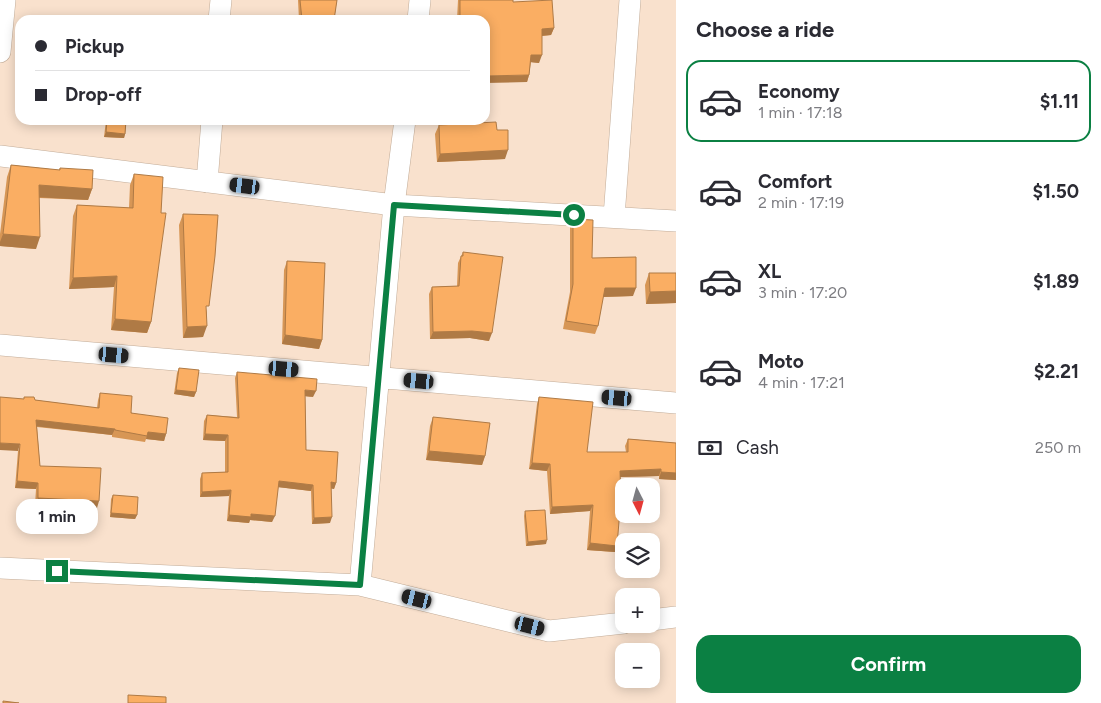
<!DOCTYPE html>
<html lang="en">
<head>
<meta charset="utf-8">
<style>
  body { margin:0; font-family:Figtree,sans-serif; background:#f2f2f3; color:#2b2b33; height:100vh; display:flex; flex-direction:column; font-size:19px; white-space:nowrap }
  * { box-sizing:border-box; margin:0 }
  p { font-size:16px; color:#7c7c81 }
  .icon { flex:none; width:28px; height:28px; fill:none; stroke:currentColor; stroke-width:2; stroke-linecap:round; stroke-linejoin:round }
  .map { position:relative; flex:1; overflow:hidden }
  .side { display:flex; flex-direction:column; background:#fff; width:425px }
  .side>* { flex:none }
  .hud { position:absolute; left:15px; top:15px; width:475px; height:110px; border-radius:15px; box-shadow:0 2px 12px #0003; display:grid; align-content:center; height:110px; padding:0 20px; background:#fff }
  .needle { width:32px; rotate:174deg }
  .fabs { position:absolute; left:615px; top:478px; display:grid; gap:10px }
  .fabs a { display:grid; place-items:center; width:45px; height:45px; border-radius:10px; background:#fff; box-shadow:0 2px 12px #0003; font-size:25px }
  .end { position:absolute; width:22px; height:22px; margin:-11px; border:6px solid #0b8043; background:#fff; box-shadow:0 0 0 2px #fff }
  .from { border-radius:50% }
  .bubble { position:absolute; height:35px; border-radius:15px; background:#fff; box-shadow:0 2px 12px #0003; font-size:16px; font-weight:700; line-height:35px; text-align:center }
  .car { position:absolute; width:15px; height:30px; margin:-15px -8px; border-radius:6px; box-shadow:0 0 4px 1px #0007; background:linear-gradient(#222 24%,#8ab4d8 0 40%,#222 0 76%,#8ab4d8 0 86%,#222 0) }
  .hud b { display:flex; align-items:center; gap:18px; height:48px; font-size:19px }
  .hud b+b { border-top:1px solid #e1e1e2 }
  .hud i { width:12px; height:12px; background:#2b2b33 }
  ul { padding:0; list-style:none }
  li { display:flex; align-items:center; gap:15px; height:82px; margin:0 10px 8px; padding:0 10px; border:2px solid transparent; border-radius:15px }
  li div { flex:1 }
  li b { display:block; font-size:19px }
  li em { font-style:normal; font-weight:700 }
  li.on { border-color:#0b8043 }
  li>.icon { width:45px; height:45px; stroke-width:1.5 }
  h2 { padding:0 20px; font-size:22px; line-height:60px }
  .pay { display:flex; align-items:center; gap:12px; height:55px; padding:0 20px; font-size:19px }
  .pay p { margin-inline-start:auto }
  .cta { display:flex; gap:10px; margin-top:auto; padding:10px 20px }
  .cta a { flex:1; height:58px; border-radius:15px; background:#0b8043; color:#fff; font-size:20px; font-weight:700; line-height:58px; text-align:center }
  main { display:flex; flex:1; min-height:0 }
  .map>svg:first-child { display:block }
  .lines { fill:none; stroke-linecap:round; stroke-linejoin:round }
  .street-casing { stroke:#c2ac98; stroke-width:22 }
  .street { stroke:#fff; stroke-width:21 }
  .wall { fill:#d79655 }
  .shaded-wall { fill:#af7a45 }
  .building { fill:#faae63; stroke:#af7a45 }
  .route { stroke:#0b8043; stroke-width:6 }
</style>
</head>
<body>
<main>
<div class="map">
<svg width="676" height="703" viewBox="0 0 676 703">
  <rect width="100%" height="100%" fill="#f9e1cd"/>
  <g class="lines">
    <g class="street-casing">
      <path id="street" d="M219 20 221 0
        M418 20 420 0
        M0 52 5 0
        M0 156 394 205 676 221
        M207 182 212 120
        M614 217 630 0
        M0 345 676 403
        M0 568 360 585 549 631 624 623
        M360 585 394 205 405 120
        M651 620 676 617"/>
    </g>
    <use href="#street" class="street"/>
  </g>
  <path class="wall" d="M298 0H337L334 20H299Z
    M458 0H513V2L554 28 551 35 542 36 539 63 531 62 529 75 527 82 485 20H457Z
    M106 120H126L125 134 124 138 104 137Z
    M439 125 497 130 505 159 437 162 435 134Z
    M11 165 59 170 60 168 92 189 88 200 39 198 36 249 0 246V234L7 177Z
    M134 174 151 322 147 333 111 330 114 287 69 289 73 216 77 205 129 208 130 185Z
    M183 214 207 313 203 337 183 338 179 225Z
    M573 219 592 258 633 296 603 297 598 326 595 334 563 329 570 292V228Z
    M463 252 489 341 470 338 430 339 429 294 432 287 457 286 458 263Z
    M287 261 322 340 319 349 282 344 284 270Z
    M649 273H676V303L646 304 645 285Z
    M179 368 196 392 194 397 174 394 177 373Z
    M237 372 313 397 305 396 306 450 336 483 334 489 331 488 330 523 312 524 311 491 278 487 272 522 250 520 249 523 227 521 229 496 200 497V479L202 473 225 472V441L203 440 204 421 207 415 237 417 235 378Z
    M100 393 166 434 164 441 146 439 145 442 112 437V435L37 427 40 466 97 508 35 505 36 489 15 488 18 451 35 400 97 408 98 400Z
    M539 397 587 452H626L625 446 628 439 676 443V480L659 479V476L620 477 617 546 615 552 587 550 590 511 550 514 547 471 529 469 537 404Z
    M433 417 485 456 482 465 426 460 430 426Z
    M113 495 137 515 135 519 110 517 111 499Z
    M525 511 546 544 526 546 524 516Z"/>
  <path class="shaded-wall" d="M554 28 551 35 540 36 542 29Z
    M531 55H542L539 63 529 62Z
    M529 75 527 82 485 83V76Z
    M106 132 125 134 124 138 104 137Z
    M508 150 505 159 437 162 440 154Z
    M39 185 92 189 88 200 34 197Z
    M3 234 40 237 36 249 0 246V242Z
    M117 276 114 287 69 289 73 278Z
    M605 288H636L633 296 602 297Z
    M676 291V303L646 304 650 292Z
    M115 319 151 322 147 333 111 330Z
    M207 326 203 337 183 338 187 327Z
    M472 331 492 333 489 341 470 338 430 339 433 332Z
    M285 335 322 340 319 349 282 344Z
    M176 390 196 392 194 397 174 394Z
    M305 390 316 391 313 397 303 396Z
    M36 420 115 429 112 435 34 426Z
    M148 432 166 434 164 441 146 439Z
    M205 434 228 435 225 441 203 440Z
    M0 443 20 444 18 451 0 450Z
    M429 451 485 456 482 465 426 460Z
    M532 463 550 464 547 471 529 469Z
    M661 469 659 476 618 477 620 471Z
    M661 472 676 473V480L659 479Z
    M17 481 38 483 36 489 15 488Z
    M279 481 313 485 311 491 277 487Z
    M331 482 336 483 334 489 329 488Z
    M231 490 229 496 200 497 202 492Z
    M38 498 99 501 97 508 35 505Z
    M593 505 590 511 550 514 552 507Z
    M111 513 137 515 135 519 110 517Z
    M251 514 275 516 272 522 250 520 249 523 227 521 229 515Z
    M332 517 330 523 312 524 314 518Z
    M547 540 546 544 526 546 528 542Z
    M590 543 617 546 615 552 587 550Z"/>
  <path class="building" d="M300 0H337L334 20H302Z
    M460 0H513V2L552 0 554 28 542 29V55H531L529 75 485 76V20H460Z
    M107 120H126L125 134 106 132Z
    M496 122 497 130H508V150L440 154 439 125Z
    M11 165 60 170V168L93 170 92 189 39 185 40 237 3 234Z
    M134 174 163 177 161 213H166L151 322 115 319 117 276 73 278 77 205 133 208Z
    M183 214 218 215 215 256 209 306H206L207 326 187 327Z
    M573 219 593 220 592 258 636 257V288H605L598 326 566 321 573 284Z
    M463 252 503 257 492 333 472 331 433 332 432 287 459 286 461 256H463Z
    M287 261 325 263 322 340 285 335Z
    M649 273H676V291L650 292Z
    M179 368 199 370 196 392 176 390Z
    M237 372 317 379 316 391 305 390 306 450 338 452 336 483 331 482 332 517 314 518 313 485 279 481 275 516 251 514V517L229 515 231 490 202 492V473L228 472V435L205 434 207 415 239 418Z
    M100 393 132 396 131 413 168 418 166 434 148 432 147 436 115 430V429L36 420 40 466 101 468 99 501 38 498V483L17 481 20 444 0 443V397L24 399V397H34L35 400 99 408Z
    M539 397 593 402 587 452H628V439L676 443V473L661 472V469L620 471 621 497 617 546 590 543 593 505 552 507 550 464 532 463Z
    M433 417 490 423 485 456 429 451Z
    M113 495 138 497 137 515 111 513Z
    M545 510 547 540 528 542 525 511Z
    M128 695 166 697V703H128Z
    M3 701 19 703H3Z"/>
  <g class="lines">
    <path class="route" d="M57 571 360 585 394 205 574 215"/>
  </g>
</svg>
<div class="fabs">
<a><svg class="needle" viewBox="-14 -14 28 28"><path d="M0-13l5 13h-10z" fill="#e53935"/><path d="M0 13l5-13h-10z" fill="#7c7c81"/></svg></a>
<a><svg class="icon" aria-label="layers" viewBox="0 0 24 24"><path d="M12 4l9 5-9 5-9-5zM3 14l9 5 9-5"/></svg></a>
<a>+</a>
<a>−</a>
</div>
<i class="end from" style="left:574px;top:215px"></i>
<i class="end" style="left:57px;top:571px"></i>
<div class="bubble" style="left:16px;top:499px;width:82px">1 min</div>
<i class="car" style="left:245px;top:186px;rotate:277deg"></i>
<i class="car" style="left:114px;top:355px;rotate:95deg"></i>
<i class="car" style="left:284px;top:369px;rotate:95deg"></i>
<i class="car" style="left:419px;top:381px;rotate:275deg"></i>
<i class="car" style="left:617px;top:398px;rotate:275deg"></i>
<i class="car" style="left:417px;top:599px;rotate:284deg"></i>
<i class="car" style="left:530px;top:626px;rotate:104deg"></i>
<div class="hud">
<b><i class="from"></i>Pickup</b>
<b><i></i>Drop-off</b>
</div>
</div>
<section class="side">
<h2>Choose a ride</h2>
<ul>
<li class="on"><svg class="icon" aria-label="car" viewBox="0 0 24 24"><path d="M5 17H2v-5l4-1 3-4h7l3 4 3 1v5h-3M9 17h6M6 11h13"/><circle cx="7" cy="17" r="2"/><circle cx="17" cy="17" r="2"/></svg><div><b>Economy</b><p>1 min · 17:18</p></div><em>$1.11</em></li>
<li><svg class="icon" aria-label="car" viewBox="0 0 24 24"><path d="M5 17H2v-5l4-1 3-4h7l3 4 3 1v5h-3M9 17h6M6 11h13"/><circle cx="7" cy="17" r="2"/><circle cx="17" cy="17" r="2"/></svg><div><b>Comfort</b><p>2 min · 17:19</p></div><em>$1.50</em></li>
<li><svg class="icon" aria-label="car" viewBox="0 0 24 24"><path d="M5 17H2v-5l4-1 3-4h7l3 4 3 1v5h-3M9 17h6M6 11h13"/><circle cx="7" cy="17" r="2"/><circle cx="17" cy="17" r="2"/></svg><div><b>XL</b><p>3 min · 17:20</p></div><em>$1.89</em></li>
<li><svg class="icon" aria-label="car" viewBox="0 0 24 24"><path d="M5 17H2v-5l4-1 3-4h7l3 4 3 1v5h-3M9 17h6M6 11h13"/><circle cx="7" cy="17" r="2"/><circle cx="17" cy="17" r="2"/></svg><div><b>Moto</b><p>4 min · 17:21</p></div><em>$2.21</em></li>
</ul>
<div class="pay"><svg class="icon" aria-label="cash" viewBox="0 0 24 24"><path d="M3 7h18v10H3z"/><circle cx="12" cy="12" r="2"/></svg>Cash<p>250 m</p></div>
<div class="cta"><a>Confirm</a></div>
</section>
</main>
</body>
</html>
